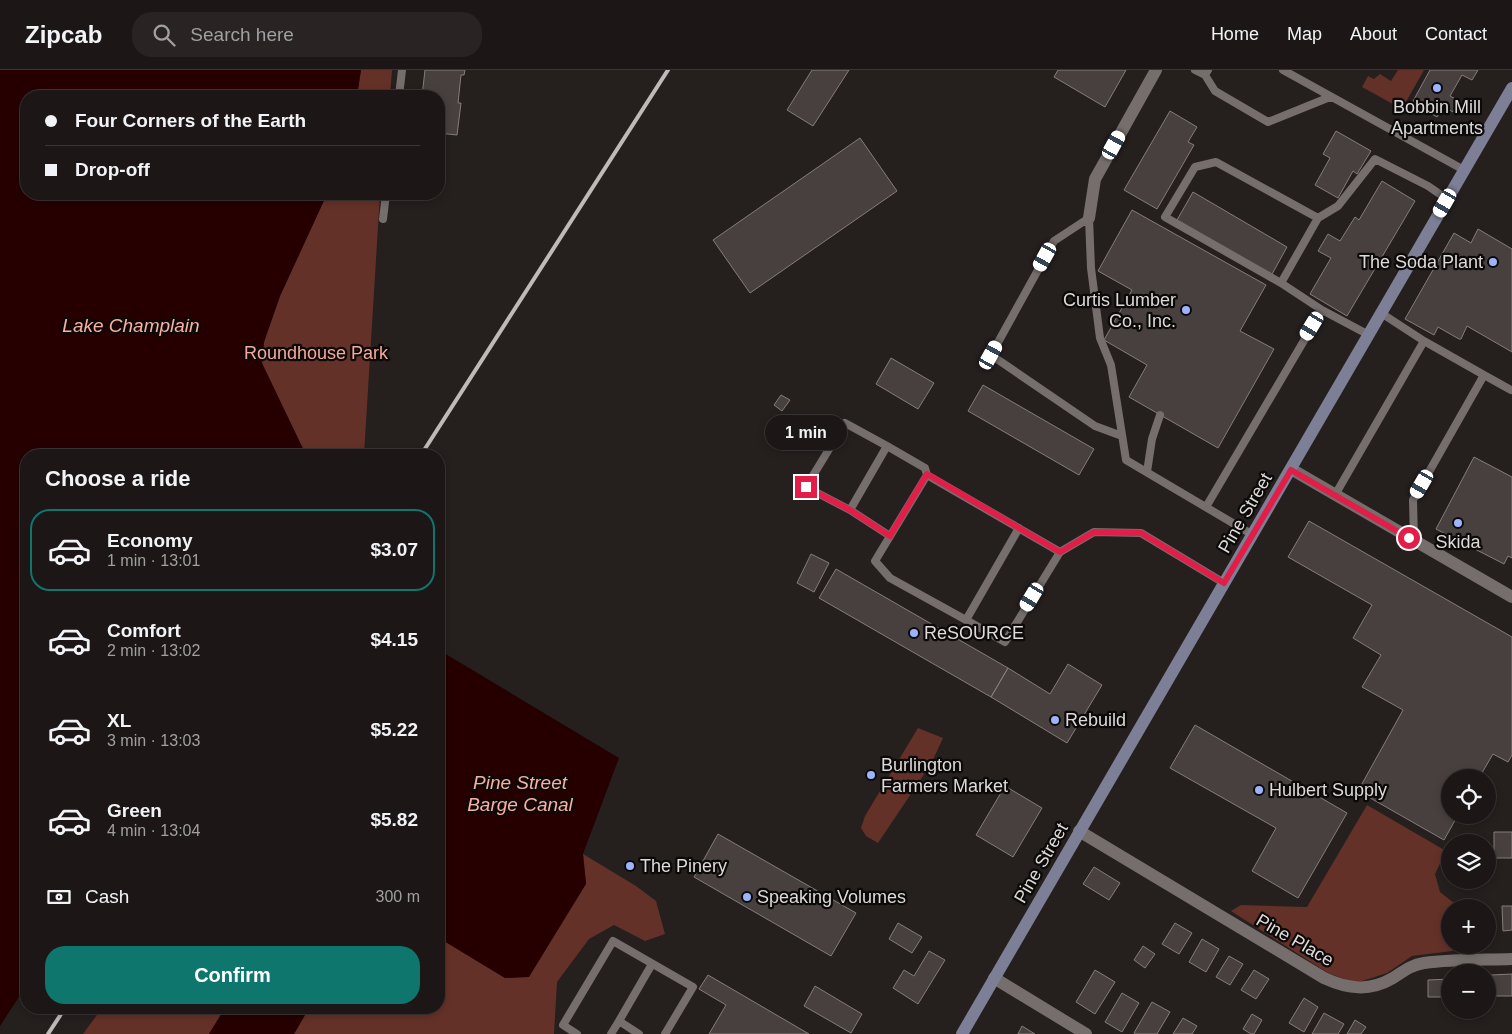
<!DOCTYPE html>
<html lang="en">
<head>
<meta charset="utf-8">
<style>
  body { margin:0; font-family:Arial,sans-serif; background:#292423; color:#f1f3f6; height:100vh; display:flex; flex-direction:column; font-size:19px; white-space:nowrap }
  * { box-sizing:border-box; margin:0 }
  p { font-size:16px; color:#a09fa1 }
  .icon { flex:none; width:28px; height:28px; fill:none; stroke:currentColor; stroke-width:2; stroke-linecap:round; stroke-linejoin:round }
  .map { position:relative; flex:1; overflow:hidden }
  .drawer { position:absolute; left:20px; top:379px; width:425px; height:565px; display:flex; flex-direction:column; background:#1c1716; border-radius:20px; box-shadow:0 2px 8px #0003,0 0 0 1px #3a3635 }
  .drawer>* { flex:none }
  .banner { position:absolute; left:20px; top:20px; width:425px; height:110px; border-radius:20px; box-shadow:0 2px 8px #0003,0 0 0 1px #3a3635; display:grid; align-content:center; height:110px; padding:0 25px; background:#1c1716 }
  .buttons { position:absolute; left:1441px; top:699px; display:grid; gap:10px }
  .buttons a { display:grid; place-items:center; width:55px; height:55px; border-radius:50%; background:#1c1716; box-shadow:0 2px 8px #0003,0 0 0 1px #3a3635; font-size:25px }
  .end { position:absolute; width:22px; height:22px; margin:-11px; border:6px solid #e11d48; background:#fff; box-shadow:0 0 0 2px #fff }
  .from { border-radius:50% }
  .bubble { position:absolute; height:35px; border-radius:18px; background:#1c1716; box-shadow:0 2px 8px #0003,0 0 0 1px #3a3635; font-size:16px; font-weight:700; line-height:35px; text-align:center }
  .car { position:absolute; width:15px; height:30px; margin:-15px -8px; border-radius:6px; box-shadow:0 0 4px 1px #0007; background:linear-gradient(#fff 24%,#345 0 40%,#fff 0 76%,#345 0 86%,#fff 0) }
  .banner b { display:flex; align-items:center; gap:18px; height:48px; font-size:19px }
  .banner b+b { border-top:1px solid #3a3635 }
  .banner i { width:12px; height:12px; background:#f1f3f6 }
  ul { padding:0; list-style:none }
  li { display:flex; align-items:center; gap:15px; height:82px; margin:0 10px 8px; padding:0 15px; border:2px solid transparent; border-radius:20px }
  li div { flex:1 }
  li b { display:block; font-size:19px }
  li em { font-style:normal; font-weight:700 }
  li.selected { border-color:#0f766e }
  li>.icon { width:45px; height:45px; stroke-width:1.5 }
  h2 { padding:0 25px; font-size:22px; line-height:60px }
  .pay { display:flex; align-items:center; gap:12px; height:55px; padding:0 25px; font-size:19px }
  .pay p { margin-inline-start:auto }
  .primary-button { display:flex; gap:10px; margin-top:auto; padding:10px 25px }
  .primary-button a { flex:1; height:58px; border-radius:20px; background:#0f766e; color:#fff; font-size:20px; font-weight:700; line-height:58px; text-align:center }
  header { display:flex; align-items:center; gap:30px; box-sizing:border-box; height:70px; padding:0 25px; background:#1c1716; border-bottom:1px solid #3a3635 }
  header strong { font-size:24px }
  nav { display:flex; gap:28px; margin-inline-start:auto; font-size:18px }
  .search { width:350px; height:45px; background:#292423; display:flex; align-items:center; gap:12px; box-sizing:border-box; padding:0 18px; border-radius:20px; color:#a09fa1; font-size:19px }
  .map>svg:first-child { display:block }
  .green { fill:#643128 }
  .water { fill:#260000 }
  .building { fill:#47403f; stroke:#857d7c }
  .lines { fill:none; stroke-linecap:round; stroke-linejoin:round }
  .lane { stroke:#756e6c; stroke-width:8 }
  .street { stroke:#756e6c; stroke-width:12 }
  .secondary { stroke:#7c7f95; stroke-width:12 }
  .rail { stroke:#bebab9; stroke-width:4 }
  .route { stroke:#e11d48; stroke-width:6 }
  .poi-dot { fill:#9cb4fd; stroke:#0c0909; stroke-width:2 }
  .labels { text-anchor:middle; stroke-width:4.5; stroke-linejoin:round; paint-order:stroke }
  .poi-label { font-size:18px; fill:#dedad9; stroke:#0c0909; text-anchor:start }
  .park-label { font-size:18px; fill:#f5a99a; stroke:#0c0909 }
  .street-label { font-size:18px; fill:#dedad9; stroke:#0c0909 }
  .water-label { font-size:19px; font-style:italic; fill:#fbafa0; stroke:#0c0909 }
</style>
</head>
<body>
<header>
<strong>Zipcab</strong>
<div class="search"><svg class="icon" aria-label="search" viewBox="0 0 24 24"><circle cx="10" cy="10" r="6"/><path d="M15 15l6 6"/></svg>Search here</div>
<nav><a>Home</a><a>Map</a><a>About</a><a>Contact</a></nav>
</header>
<div class="map">
<svg width="1512" height="964" viewBox="0 0 1512 964">
  <rect width="100%" height="100%" fill="#251f1e"/>
  <path class="green" d="M361 0H392L390 26H357Z
    M1398 0H1424L1402 39 1362 17 1368 6 1374 9 1380 4 1391 11Z
    M327 124H380L364 385H306L262 294 264 272 280 226Z
    M918 658 943 668 931 694 878 773 866 766 861 758 865 746Z
    M1367 735 1446 781 1435 804 1440 822 1459 837 1450 838V875H1457L1452 881 1412 886 1387 903 1356 913 1328 903 1231 841 1241 835 1307 837Z
    M583 784 636 816 656 831 665 864 645 871 614 855 589 869 557 912 554 964H294L309 938H439V868L505 908 586 814Z
    M102 938H225L209 964H83Z"/>
  <path class="water" d="M0 0H361L357 26H26V124H327L280 226 264 272 262 293 306 385H26V916L0 956Z
    M439 580 619 688 583 784 586 814 529 907 505 908 439 868Z
    M225 938H309L294 964H209Z"/>
  <path class="building" d="M425 0H465L464 5H461L458 33H461L457 65 439 63V26H422Z
    M812 0H849L813 56 787 40Z
    M1058 0H1126L1105 37 1054 7Z
    M1430 0H1478L1472 10 1462 5 1450 26 1459 31 1453 42 1443 36 1437 47 1412 33Z
    M1170 41 1197 57 1188 72 1194 75 1157 139 1124 120Z
    M1336 61 1371 81 1357 104 1353 101 1338 128 1315 115 1330 88 1323 84Z
    M860 68 897 121 750 223 713 170Z
    M1382 111 1415 131 1347 246 1310 224 1331 188 1318 181 1328 164 1340 171 1355 147 1359 150Z
    M1193 122 1287 177 1271 206 1177 150Z
    M1132 140 1266 215 1240 261 1274 279 1218 378 1129 327 1147 295 1104 270 1132 220 1098 201Z
    M1478 159 1512 179V282L1467 256 1461 269H1459L1438 257 1434 265 1405 249 1454 163 1471 173Z
    M891 288 934 313 918 339 876 314Z
    M983 315 1094 379 1079 405 968 341Z
    M781 325 790 330 782 341 774 335Z
    M1474 387 1512 407V488L1508 486 1504 494 1436 459Z
    M1309 451 1512 567V685L1508 692 1493 684 1479 708H1450V745H1458L1444 770 1358 721 1403 640 1362 617 1381 585 1353 568 1372 535 1288 487Z
    M811 484 829 493 814 522 797 513Z
    M836 499 1008 598 991 627 819 528Z
    M1068 594 1102 615 1067 673 991 627 1008 598 1050 624Z
    M1195 655 1347 743 1298 828 1252 801 1276 758 1170 698Z
    M1005 716 1042 738 1013 787 976 765Z
    M1494 762H1512V788H1494Z
    M718 764 856 843 831 886 694 807Z
    M1094 797 1120 813 1109 830 1083 814Z
    M1502 836H1512V860L1503 861Z
    M898 853 922 867 912 883 889 869Z
    M1175 853 1192 863 1179 884 1162 874Z
    M1202 869 1219 879 1206 902 1189 892Z
    M1143 876 1155 884 1145 898 1134 890Z
    M929 881 945 890 918 934 893 918 904 900 914 906Z
    M1229 886 1243 894 1230 915 1216 907Z
    M1095 900 1115 912 1095 944 1076 932Z
    M1254 900 1269 909 1256 929 1241 920Z
    M1512 904V926H1488V909H1491V905Z
    M708 905 809 964H709L726 935 699 919Z
    M1450 909V927H1428V910Z
    M815 916 862 944 851 963 804 936Z
    M1122 923 1139 933 1122 962 1105 952Z
    M1304 928 1318 937 1304 962 1289 953Z
    M1152 932 1170 942 1157 964H1136L1134 963Z
    M1324 943 1344 954 1338 964H1312Z
    M1252 944 1262 950 1254 964H1251L1243 959Z
    M1183 948 1197 956 1192 964H1173Z
    M1355 950 1366 957 1361 964H1347Z
    M1022 956 1035 964H1018Z"/>
  <g class="lines">
    <path class="lane" d="M1195 0 1205 5
      M1208 0 1205 5 1215 21 1268 52 1330 27
      M1283 0 1464 100
      M399 26 402 0
      M383 149 386 124
      M1281 213 1318 148
      M1322 240 1281 213 1165 147 1195 97 1216 92 1318 148 1338 136 1375 89 1428 116 1447 129
      M1381 243 1424 271
      M1484 305 1511 320
      M1122 366 1095 356 991 285 1054 171 1089 148 1091 198 1100 268 1111 295 1126 390 1253 465
      M1147 402 1152 369 1160 345
      M1335 425 1424 271 1484 305 1413 430 1414 471
      M1206 437 1322 240 1369 265
      M850 440 806 417 845 353 887 376
      M1019 458 966 550 1005 572 1060 482 1094 462 1141 463 1224 513
      M890 466 850 440 887 376 925 398 927 405
      M966 550 890 508 875 491 927 405 1060 482
      M577 964 563 955 613 871 693 917 665 964
      M611 964 619 951
      M639 964 619 951 652 894"/>
    <path class="street" d="M1089 148 1095 109 1156 0
      M1291 399 1512 527
      M1079 761 1324 908C1348 919 1369 922 1393 908 1404 901 1411 895 1424 893 1453 889 1483 890 1512 889
      M994 908 1086 964"/>
    <path class="secondary" d="M962 964 1512 18"/>
    <path class="rail" d="M421 385 668 0
      M48 964 65 938"/>
  </g>
  <g class="lines">
    <path class="route" d="M806 417 850 440 890 466 927 404 1060 482 1094 462 1141 463 1224 513 1291 400 1409 468"/>
  </g>
  <g class="poi-dot">
    <circle cx="1437" cy="18" r="5"/>
    <circle cx="1493" cy="192" r="5"/>
    <circle cx="1186" cy="240" r="5"/>
    <circle cx="1458" cy="453" r="5"/>
    <circle cx="914" cy="563" r="5"/>
    <circle cx="1055" cy="650" r="5"/>
    <circle cx="871" cy="705" r="5"/>
    <circle cx="1259" cy="720" r="5"/>
    <circle cx="630" cy="796" r="5"/>
    <circle cx="747" cy="827" r="5"/>
  </g>
  <g class="labels">
    <g class="poi-label">
      <text x="1437" y="43" text-anchor="middle">Bobbin Mill<tspan x="1437" dy="21">Apartments</tspan></text>
      <text x="1483" y="198" text-anchor="end">The Soda Plant</text>
      <text x="1176" y="236" text-anchor="end">Curtis Lumber<tspan x="1176" dy="21">Co., Inc.</tspan></text>
      <text x="1458" y="478" text-anchor="middle">Skida</text>
      <text x="924" y="569">ReSOURCE</text>
      <text x="1065" y="656">Rebuild</text>
      <text x="881" y="701">Burlington<tspan x="881" dy="21">Farmers Market</tspan></text>
      <text x="1269" y="726">Hulbert Supply</text>
      <text x="640" y="802">The Pinery</text>
      <text x="757" y="833">Speaking Volumes</text>
    </g>
    <g class="park-label">
      <text x="316" y="289">Roundhouse Park</text>
    </g>
    <g class="street-label">
      <text transform="translate(1245 443) rotate(-60)" y="6">Pine Street</text>
      <text transform="translate(1041 793) rotate(-60)" y="6">Pine Street</text>
      <text transform="translate(1295 870) rotate(30)" y="6">Pine Place</text>
    </g>
    <g class="water-label">
      <text x="131" y="262">Lake Champlain</text>
      <text x="520" y="719">Pine Street<tspan x="520" dy="22">Barge Canal</tspan></text>
    </g>
  </g>
</svg>
<div class="buttons">
<a><svg class="icon" aria-label="locate" viewBox="0 0 24 24"><circle cx="12" cy="12" r="6"/><path d="M12 2v4M12 18v4M2 12h4M18 12h4"/></svg></a>
<a><svg class="icon" aria-label="layers" viewBox="0 0 24 24"><path d="M12 4l9 5-9 5-9-5zM3 14l9 5 9-5"/></svg></a>
<a>+</a>
<a>−</a>
</div>
<i class="end from" style="left:1409px;top:468px"></i>
<i class="end" style="left:806px;top:417px"></i>
<div class="bubble" style="left:765px;top:345px;width:82px">1 min</div>
<i class="car" style="left:1114px;top:75px;rotate:29deg"></i>
<i class="car" style="left:1445px;top:133px;rotate:210deg"></i>
<i class="car" style="left:1045px;top:187px;rotate:209deg"></i>
<i class="car" style="left:1312px;top:256px;rotate:211deg"></i>
<i class="car" style="left:991px;top:285px;rotate:29deg"></i>
<i class="car" style="left:1422px;top:414px;rotate:210deg"></i>
<i class="car" style="left:1032px;top:527px;rotate:211deg"></i>
<div class="banner">
<b><i class="from"></i>Four Corners of the Earth</b>
<b><i></i>Drop-off</b>
</div>
<section class="drawer">
<h2>Choose a ride</h2>
<ul>
<li class="selected"><svg class="icon" aria-label="car" viewBox="0 0 24 24"><path d="M5 17H2v-5l4-1 3-4h7l3 4 3 1v5h-3M9 17h6M6 11h13"/><circle cx="7" cy="17" r="2"/><circle cx="17" cy="17" r="2"/></svg><div><b>Economy</b><p>1 min · 13:01</p></div><em>$3.07</em></li>
<li><svg class="icon" aria-label="car" viewBox="0 0 24 24"><path d="M5 17H2v-5l4-1 3-4h7l3 4 3 1v5h-3M9 17h6M6 11h13"/><circle cx="7" cy="17" r="2"/><circle cx="17" cy="17" r="2"/></svg><div><b>Comfort</b><p>2 min · 13:02</p></div><em>$4.15</em></li>
<li><svg class="icon" aria-label="car" viewBox="0 0 24 24"><path d="M5 17H2v-5l4-1 3-4h7l3 4 3 1v5h-3M9 17h6M6 11h13"/><circle cx="7" cy="17" r="2"/><circle cx="17" cy="17" r="2"/></svg><div><b>XL</b><p>3 min · 13:03</p></div><em>$5.22</em></li>
<li><svg class="icon" aria-label="car" viewBox="0 0 24 24"><path d="M5 17H2v-5l4-1 3-4h7l3 4 3 1v5h-3M9 17h6M6 11h13"/><circle cx="7" cy="17" r="2"/><circle cx="17" cy="17" r="2"/></svg><div><b>Green</b><p>4 min · 13:04</p></div><em>$5.82</em></li>
</ul>
<div class="pay"><svg class="icon" aria-label="cash" viewBox="0 0 24 24"><path d="M3 7h18v10H3z"/><circle cx="12" cy="12" r="2"/></svg>Cash<p>300 m</p></div>
<div class="primary-button"><a>Confirm</a></div>
</section>
</div>
</body>
</html>
